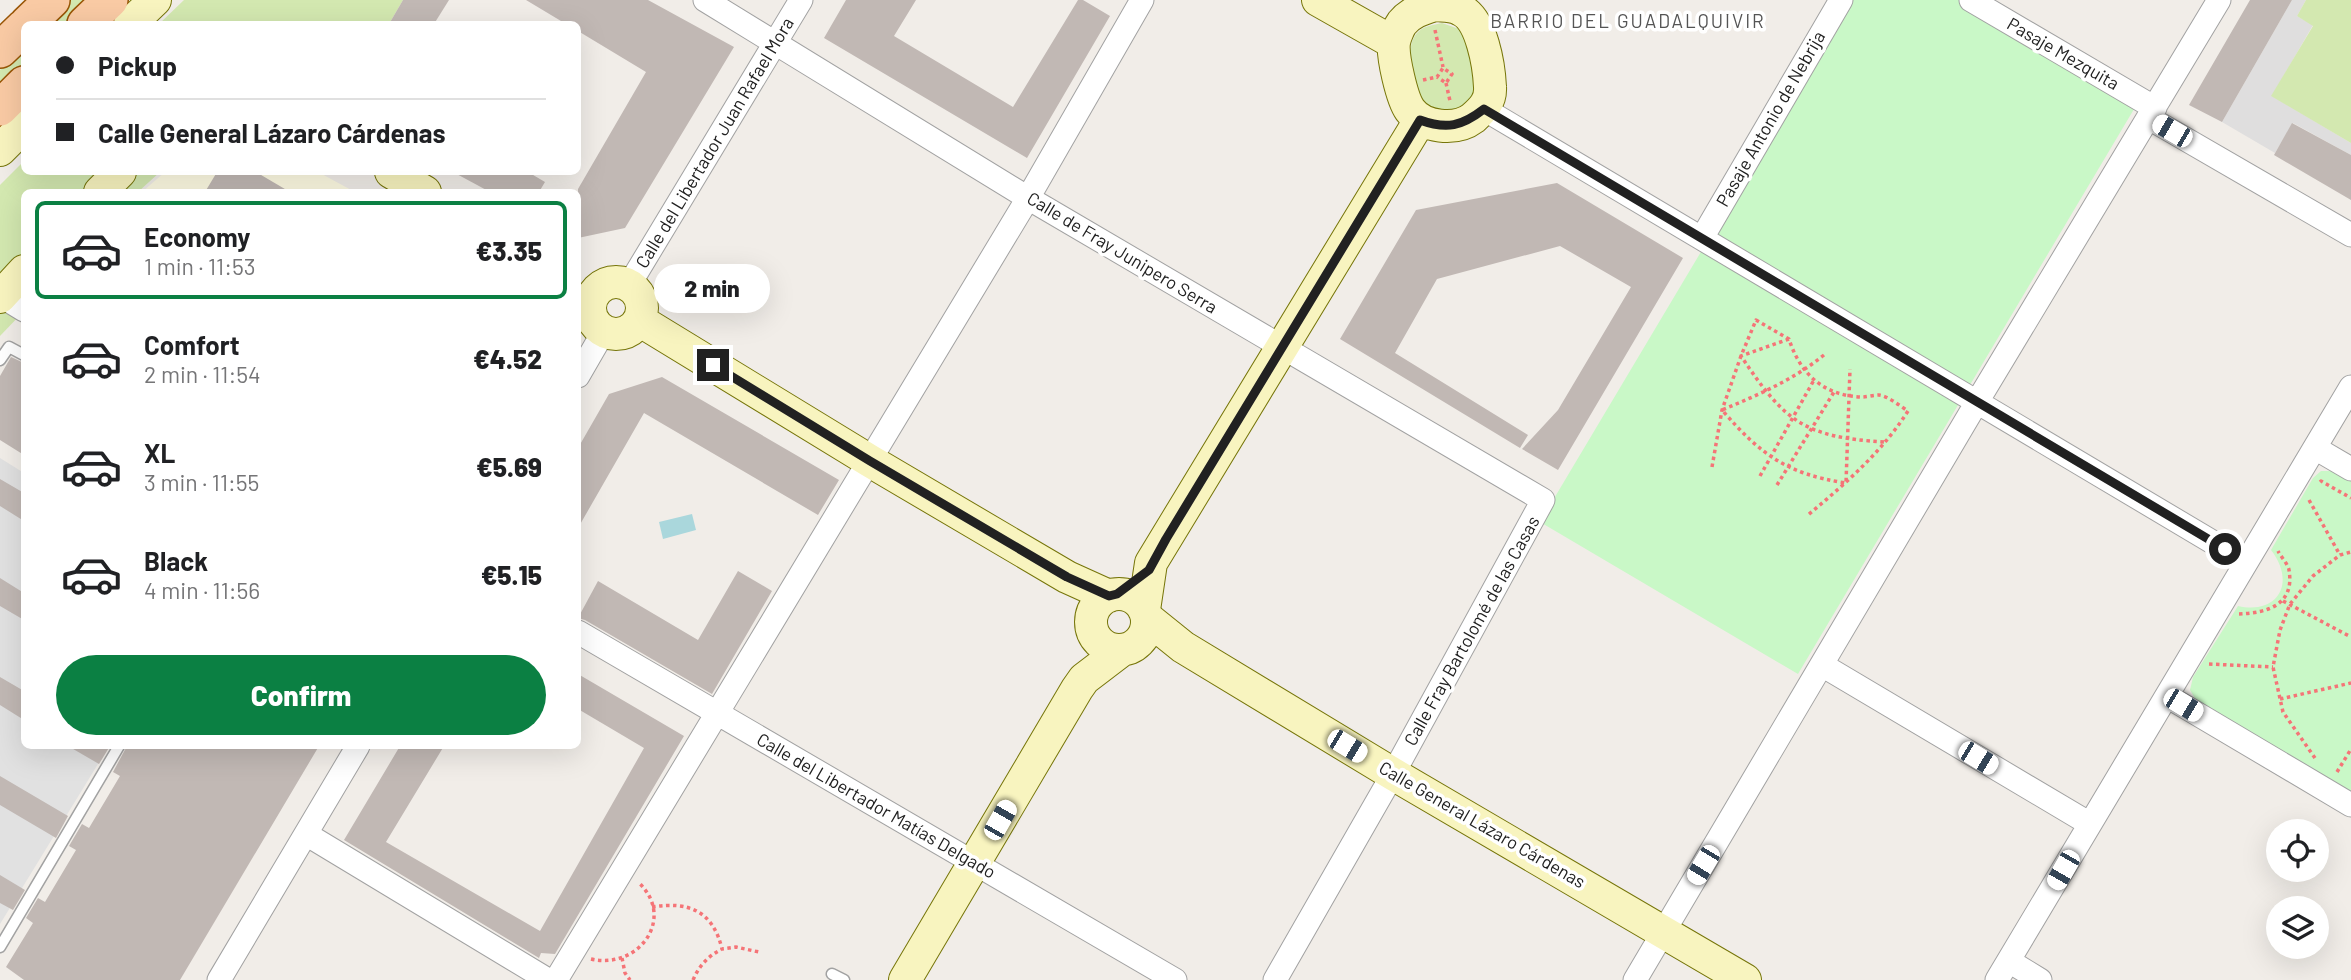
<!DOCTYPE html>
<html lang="en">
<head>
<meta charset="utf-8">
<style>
  body { margin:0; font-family:Barlow,sans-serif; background:#f2f2f2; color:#202124; height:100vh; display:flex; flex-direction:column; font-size:26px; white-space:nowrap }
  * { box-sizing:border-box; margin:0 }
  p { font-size:23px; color:#757577 }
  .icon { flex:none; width:38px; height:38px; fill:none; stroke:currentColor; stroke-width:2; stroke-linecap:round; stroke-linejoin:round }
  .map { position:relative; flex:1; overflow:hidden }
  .panel { position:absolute; left:21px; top:189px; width:560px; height:560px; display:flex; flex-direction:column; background:#fff; border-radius:10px; box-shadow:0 7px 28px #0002 }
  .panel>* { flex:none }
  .guide { position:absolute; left:21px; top:21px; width:560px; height:154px; border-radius:10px; box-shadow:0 7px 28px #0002; display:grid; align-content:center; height:154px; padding:0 35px; background:#fff }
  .controls { position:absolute; left:2266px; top:819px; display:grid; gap:14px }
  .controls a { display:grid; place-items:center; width:63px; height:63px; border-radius:50%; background:#fff; box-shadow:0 7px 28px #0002; font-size:35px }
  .end { position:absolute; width:32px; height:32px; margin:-16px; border:9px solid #212121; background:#fff; box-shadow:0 0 0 4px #fff }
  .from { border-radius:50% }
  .bubble { position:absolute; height:49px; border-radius:24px; background:#fff; box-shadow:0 7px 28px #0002; font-size:23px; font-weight:800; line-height:49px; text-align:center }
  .car { position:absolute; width:21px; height:42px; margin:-21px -10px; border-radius:9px; box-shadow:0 0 5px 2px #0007; background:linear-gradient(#fff 24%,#345 0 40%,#fff 0 76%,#345 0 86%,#fff 0) }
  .guide b { display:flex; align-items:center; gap:24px; height:66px; font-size:26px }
  .guide b+b { border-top:2px solid #e0e0e0 }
  .guide i { width:18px; height:18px; background:#202124 }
  ul { padding:12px 0 0; list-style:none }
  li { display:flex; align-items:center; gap:21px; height:98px; margin:0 14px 10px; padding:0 21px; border:4px solid transparent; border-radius:10px }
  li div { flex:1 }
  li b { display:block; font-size:26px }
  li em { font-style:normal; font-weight:800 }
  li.selected { border-color:#0b8043 }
  li>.icon { width:63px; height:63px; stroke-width:1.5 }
  .cta { display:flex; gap:14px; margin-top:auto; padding:14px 35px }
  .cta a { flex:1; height:80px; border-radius:42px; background:#0b8043; color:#fff; font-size:28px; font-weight:800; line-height:80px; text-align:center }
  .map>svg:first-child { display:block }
  .residential { fill:#dfdede }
  .education { fill:#fefbe3 }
  .grass { fill:#d3e8b0 }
  .park { fill:#c9f8c7 }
  .parking { fill:#e1e1e1 }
  .water { fill:#aad7dc }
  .building { fill:#c1b8b4 }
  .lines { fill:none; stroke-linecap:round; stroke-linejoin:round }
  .lane-casing { stroke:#a2a2a2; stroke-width:13 }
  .street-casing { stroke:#a2a2a2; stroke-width:25 }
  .secondary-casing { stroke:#767509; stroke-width:34 }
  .primary-casing { stroke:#985505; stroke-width:38 }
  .path { stroke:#f57477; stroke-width:3.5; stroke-dasharray:3.5 3.5; stroke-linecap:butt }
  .lane { stroke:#fff; stroke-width:10 }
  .street { stroke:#fff; stroke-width:23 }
  .secondary { stroke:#f8f4bf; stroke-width:32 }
  .primary { stroke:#f9caa4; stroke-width:35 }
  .route { stroke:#212121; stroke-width:9 }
  .labels { text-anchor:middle; stroke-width:7; stroke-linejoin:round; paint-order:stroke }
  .street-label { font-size:18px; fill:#212121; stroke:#fff }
  .neighbourhood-label { font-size:19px; letter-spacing:2px; fill:#545454; stroke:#fff }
</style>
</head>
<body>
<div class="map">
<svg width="2351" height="980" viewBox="0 0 2351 980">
  <rect width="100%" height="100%" fill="#f1ede8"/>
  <path class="residential" d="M2292 0H2306L2297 16 2313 25 2272 96 2351 143V155L2293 123 2275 153 2222 122Z"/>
  <path class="education" d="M165 172H318L355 192H142Z"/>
  <path class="grass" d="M69 0H93L68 24H45Z
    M184 0H403L389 24H159Z
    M2306 0H2351V143L2271 96 2313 26 2297 16Z
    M1442 23 1462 30 1479 82 1470 106 1437 115C1432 110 1421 103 1417 96 1410 82 1405 46 1417 33 1423 26 1433 25 1442 23Z
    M24 45V67L0 90V70Z
    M24 161V172H160L138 192H24V311L0 336V185Z"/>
  <path class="park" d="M1851 0H1984L2143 94 1798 674 1540 522Z
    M2321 471H2335L2351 481V792L2196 700 2190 690 2193 677 2238 606C2279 615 2296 582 2271 550L2313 478Z"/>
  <path class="parking" d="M0 458 24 473V746H109L0 924Z"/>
  <path class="water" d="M692 514 696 530 663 539 659 522Z"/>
  <path class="building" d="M403 0H449L434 24H389Z
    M526 0H648L734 47 625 228 578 238V189L646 72 578 31V24H566Z
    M846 0H916L894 36 1013 107 1078 0H1083L1110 16 1027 158 824 38Z
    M2250 0H2292L2222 122 2189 105Z
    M2292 123 2351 155V200L2274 155Z
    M217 172H256L290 192H205Z
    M453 172H528L545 182 539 192H490Z
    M1557 183 1683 258 1558 470 1522 449 1558 410 1631 287 1560 246 1437 279 1395 353 1528 435 1520 448 1340 339 1416 210Z
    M11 357 24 363V455L0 440V376Z
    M662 377 839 480 818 515 644 413 578 528V448L609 394Z
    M0 479 24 493V521L0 506Z
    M738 571 772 591 712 694 585 620 578 618 598 581 698 640Z
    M0 578 24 593V620L0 606Z
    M578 674 684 736 555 954 541 953 539 958 344 840 400 746H444L386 842 540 931 644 748 578 709Z
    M0 677 24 691V720L0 705Z
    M68 746H110L99 764Z
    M127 746H319L180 980H24L6 967 33 923 26 918 38 898 45 902 76 850 69 846 82 824 89 828 120 776 113 772Z
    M0 776 68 816 56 838 0 805Z
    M0 875 25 890 13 910 0 903Z"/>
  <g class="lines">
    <g class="lane-casing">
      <path id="lane" d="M0 360 9 347 24 355
        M0 947 119 746
        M832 974 844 980"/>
    </g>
    <g class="street-casing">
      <path id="street" d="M705 0 1028 198 1543 500 1393 774 1275 980
        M1971 0 2155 108
        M1484 109 2246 562
        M2149 118 2351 235
        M1702 238 1841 0
        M629 285 801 0
        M1 296 24 310
        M578 376 604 331
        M2315 448 2351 469
        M578 632 1175 980
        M1822 665 2090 824
        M2167 696 2351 805
        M306 834 548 980
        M2009 961 2040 980
        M219 980 358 746
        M556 980 1028 198 1142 0
        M1635 980 1977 402 2219 0
        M1997 980 2351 387"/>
    </g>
    <g class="secondary-casing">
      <path id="secondary" d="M1318 0 1394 43
        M1435 5C1443 6 1453 5 1461 10 1482 20 1489 66 1490 87 1491 101 1483 109 1473 118 1456 131 1423 128 1410 110 1402 99 1392 56 1394 42 1395 37 1399 27 1402 23 1411 12 1422 9 1435 5Z
        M130 24 155 0
        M0 150 24 126
        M391 172 425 192
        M100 192 120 172
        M590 308a26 26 0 1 1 52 0a26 26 0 1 1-52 0Z
        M0 297 24 271
        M639 320 870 461 1067 577 1109 596
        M1091 622a28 28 0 1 1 56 0a28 28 0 1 1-56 0Z
        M1144 610 1151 563 1420 120
        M1147 618 1183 647 1393 774 1745 980
        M905 980 1077 689 1084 679 1122 650"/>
    </g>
    <g class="primary-casing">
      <path id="primary" d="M27 24 52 0
        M85 24 110 0
        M0 50 24 27
        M0 108 24 84"/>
    </g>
    <path class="path" d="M1435 30 1443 67
      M1423 80 1437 77 1443 68 1452 74 1446 83 1437 77
      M1446 83 1450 101
      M1789 339 1741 356C1785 422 1804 437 1884 442
      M1824 355C1793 380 1758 395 1722 410 1761 455 1787 474 1846 483L1850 369
      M1712 467 1722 410 1741 356 1756 320 1789 339C1800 374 1824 396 1862 397 1867 397 1873 395 1879 395 1888 396 1900 406 1908 411 1882 452 1845 484 1808 515
      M1760 476 1814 380
      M2320 482 2321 481 2351 498
      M1777 485 1834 392
      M2309 500 2340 555
      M2283 601 2351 637
      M2239 614C2267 613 2295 605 2289 570 2288 564 2281 557 2278 551
      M2209 664 2273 667
      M2280 699 2351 683
      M2315 758 2283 712 2273 667 2280 630 2290 604 2313 576 2340 555 2351 552
      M2337 772 2351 749
      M652 907C689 901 713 911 722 949L736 947 759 952
      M622 958 625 973 630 980
      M591 959C639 970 676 918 639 883
      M693 980C699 966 708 956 722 949"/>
    <use href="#lane" class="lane"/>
    <use href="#street" class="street"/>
    <use href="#secondary" class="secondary"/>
    <use href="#primary" class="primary"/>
  </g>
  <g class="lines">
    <path class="route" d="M713 365 870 461 1067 577 1109 596 1117 594 1149 570 1166 539 1420 120C1447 130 1462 126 1484 109L2225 549"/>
  </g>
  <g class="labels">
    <g class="street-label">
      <text transform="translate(2063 54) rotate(30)" y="6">Pasaje Mezquita</text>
      <text transform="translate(1771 119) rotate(-60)" y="6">Pasaje Antonio de Nebrija</text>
      <text transform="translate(715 143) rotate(-59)" y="6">Calle del Libertador Juan Rafael Mora</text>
      <text transform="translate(1122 253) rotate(31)" y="6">Calle de Fray Junipero Serra</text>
      <text transform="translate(1472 631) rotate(-61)" y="6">Calle Fray Bartolomé de las Casas</text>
      <text transform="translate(876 806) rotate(30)" y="6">Calle del Libertador Matías Delgado</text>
      <text transform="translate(1482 825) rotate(30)" y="6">Calle General Lázaro Cárdenas</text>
    </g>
    <g class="neighbourhood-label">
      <text x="1628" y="28">BARRIO DEL GUADALQUIVIR</text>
    </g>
  </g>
</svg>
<div class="controls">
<a><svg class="icon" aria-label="locate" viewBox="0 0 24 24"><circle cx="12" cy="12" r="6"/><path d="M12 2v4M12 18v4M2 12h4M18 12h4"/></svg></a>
<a><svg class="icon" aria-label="layers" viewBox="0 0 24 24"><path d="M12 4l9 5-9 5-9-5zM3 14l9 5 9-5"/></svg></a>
</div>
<i class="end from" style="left:2225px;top:549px"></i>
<i class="end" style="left:713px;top:365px"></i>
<div class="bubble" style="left:654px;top:264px;width:116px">2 min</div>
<i class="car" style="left:2172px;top:131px;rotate:300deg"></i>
<i class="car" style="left:2183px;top:705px;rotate:121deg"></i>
<i class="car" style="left:1347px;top:746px;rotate:121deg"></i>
<i class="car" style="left:1978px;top:758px;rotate:121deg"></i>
<i class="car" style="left:1000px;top:820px;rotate:30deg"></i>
<i class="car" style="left:1703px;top:865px;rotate:211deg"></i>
<i class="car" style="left:2063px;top:870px;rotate:210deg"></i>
<div class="guide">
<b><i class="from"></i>Pickup</b>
<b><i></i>Calle General Lázaro Cárdenas</b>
</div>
<section class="panel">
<ul>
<li class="selected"><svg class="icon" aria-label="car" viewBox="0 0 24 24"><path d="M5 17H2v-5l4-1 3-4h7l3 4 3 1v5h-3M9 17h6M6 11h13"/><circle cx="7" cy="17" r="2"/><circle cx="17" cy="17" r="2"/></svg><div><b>Economy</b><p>1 min · 11:53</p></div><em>€3.35</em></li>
<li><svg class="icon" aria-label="car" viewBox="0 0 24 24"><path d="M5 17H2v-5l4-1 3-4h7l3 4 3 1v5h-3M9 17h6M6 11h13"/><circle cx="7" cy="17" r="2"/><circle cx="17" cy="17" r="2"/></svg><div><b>Comfort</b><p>2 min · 11:54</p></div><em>€4.52</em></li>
<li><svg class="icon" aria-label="car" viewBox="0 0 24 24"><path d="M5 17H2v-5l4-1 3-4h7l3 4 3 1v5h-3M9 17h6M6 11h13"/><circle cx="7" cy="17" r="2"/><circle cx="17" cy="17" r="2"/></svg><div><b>XL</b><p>3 min · 11:55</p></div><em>€5.69</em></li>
<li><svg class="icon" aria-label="car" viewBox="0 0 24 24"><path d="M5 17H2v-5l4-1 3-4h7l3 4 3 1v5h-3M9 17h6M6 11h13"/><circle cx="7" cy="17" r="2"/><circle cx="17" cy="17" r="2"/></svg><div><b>Black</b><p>4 min · 11:56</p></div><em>€5.15</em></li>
</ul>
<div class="cta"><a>Confirm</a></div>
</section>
</div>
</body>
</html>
